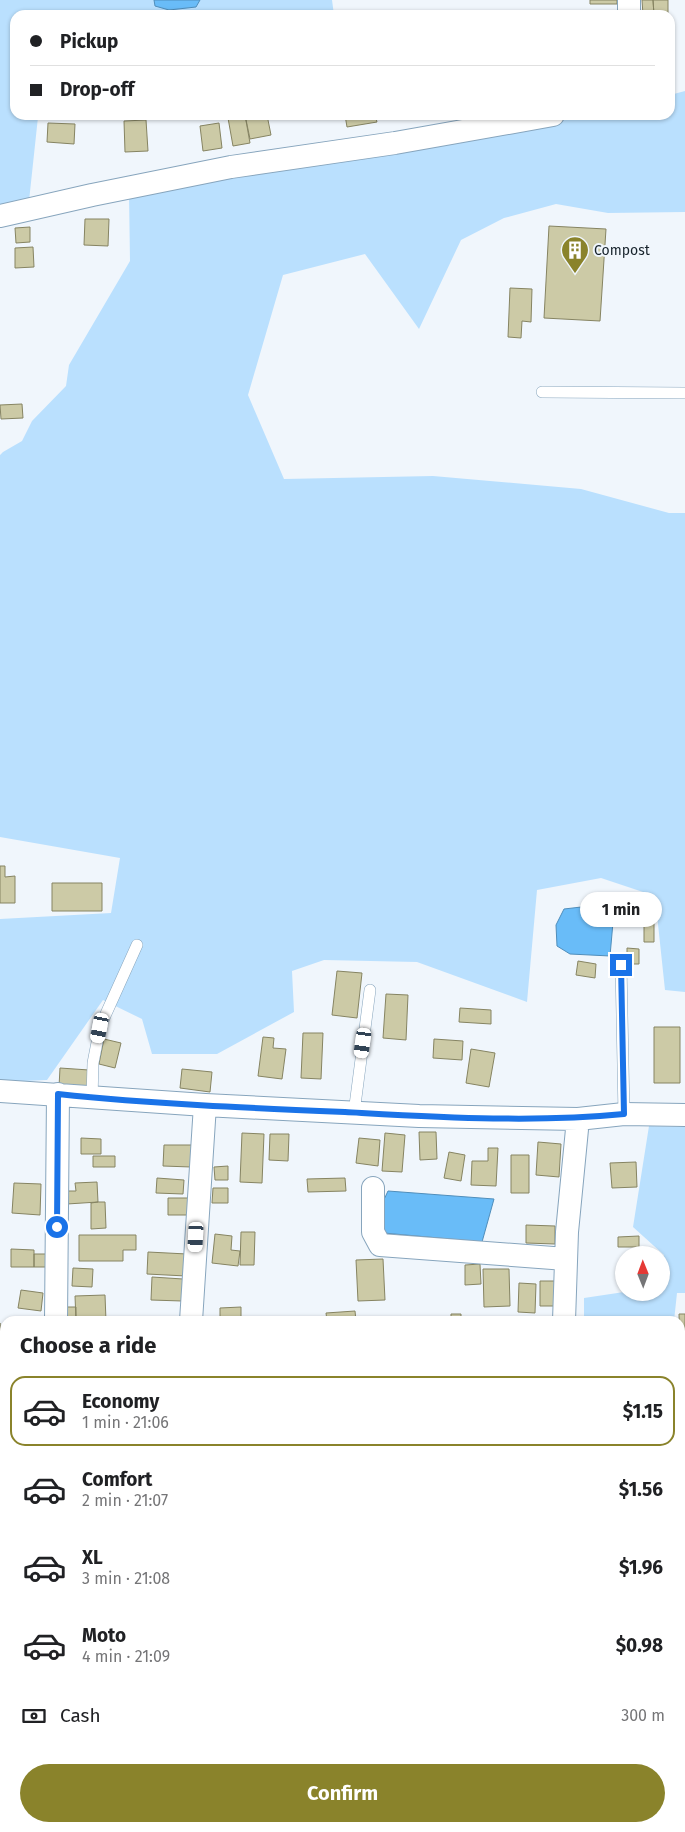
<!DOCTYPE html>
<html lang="en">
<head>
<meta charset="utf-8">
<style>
  body { margin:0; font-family:"Fira Sans",sans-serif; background:#f6f6f6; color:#202124; height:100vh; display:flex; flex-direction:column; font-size:19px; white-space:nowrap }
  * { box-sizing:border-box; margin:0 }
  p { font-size:16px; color:#757577 }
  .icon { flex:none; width:28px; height:28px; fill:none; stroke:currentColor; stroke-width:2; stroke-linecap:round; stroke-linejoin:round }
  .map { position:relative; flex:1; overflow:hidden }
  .details { position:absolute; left:0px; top:1316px; width:685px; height:516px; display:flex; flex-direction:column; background:#fff; border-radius:15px 15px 0 0; box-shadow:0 1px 4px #0004 }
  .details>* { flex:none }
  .hud { position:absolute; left:10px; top:10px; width:665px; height:110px; border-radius:15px; box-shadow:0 1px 4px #0004; display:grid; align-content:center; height:110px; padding:0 20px; background:#fff }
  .needle { width:32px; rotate:359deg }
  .fabs { position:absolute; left:615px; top:1246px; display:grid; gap:10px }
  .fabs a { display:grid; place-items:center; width:55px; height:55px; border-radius:50%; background:#fff; box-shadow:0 1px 4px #0004; font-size:25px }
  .end { position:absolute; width:22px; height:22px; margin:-11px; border:6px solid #1a73e8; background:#fff; box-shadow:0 0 0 2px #fff }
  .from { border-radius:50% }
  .bubble { position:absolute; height:35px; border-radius:18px; background:#fff; box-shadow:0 1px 4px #0004; font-size:16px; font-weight:700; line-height:35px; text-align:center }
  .car { position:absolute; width:15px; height:30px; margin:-15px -8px; border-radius:6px; box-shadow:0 0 4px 1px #0007; background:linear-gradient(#fff 24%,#345 0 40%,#fff 0 76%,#345 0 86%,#fff 0) }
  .hud b { display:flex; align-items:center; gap:18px; height:48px; font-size:19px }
  .hud b+b { border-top:1px solid #e0e0e0 }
  .hud i { width:12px; height:12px; background:#202124 }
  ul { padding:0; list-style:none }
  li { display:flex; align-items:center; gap:15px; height:70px; margin:0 10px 8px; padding:0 10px; border:2px solid transparent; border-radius:15px }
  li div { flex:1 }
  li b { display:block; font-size:19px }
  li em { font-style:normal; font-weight:700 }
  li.on { border-color:#8a832b }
  li>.icon { width:45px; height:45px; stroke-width:1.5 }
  h2 { padding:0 20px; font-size:22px; line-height:60px }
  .pay { display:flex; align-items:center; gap:12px; height:55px; padding:0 20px; font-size:19px }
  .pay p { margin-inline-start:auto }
  .button { display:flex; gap:10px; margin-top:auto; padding:10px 20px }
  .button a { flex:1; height:58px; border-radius:30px; background:#8a832b; color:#fff; font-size:20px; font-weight:700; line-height:58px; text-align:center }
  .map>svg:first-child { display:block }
  .green { fill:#bae0fe }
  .water { fill:#69bcf8; stroke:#508ebb }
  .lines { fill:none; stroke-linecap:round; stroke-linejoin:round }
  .canal { stroke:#69bcf8; stroke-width:20 }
  .building { fill:#cccaa6; stroke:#868462 }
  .service-casing { stroke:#87a5bd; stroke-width:12 }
  .minor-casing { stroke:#87a5bd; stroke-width:24 }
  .primary-casing { stroke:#87a5bd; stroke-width:29 }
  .service { stroke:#fff; stroke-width:11 }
  .minor { stroke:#fff; stroke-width:22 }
  .primary { stroke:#fff; stroke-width:28 }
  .route { stroke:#1a73e8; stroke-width:6 }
  .labels { text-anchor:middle; stroke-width:4; stroke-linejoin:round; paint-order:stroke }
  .poi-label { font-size:14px; fill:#17232c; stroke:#f0f6fc; text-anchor:start }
</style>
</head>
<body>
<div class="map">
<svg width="685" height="1832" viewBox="0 0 685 1832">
  <rect width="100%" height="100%" fill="#f0f6fc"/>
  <path class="green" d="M0 0H332L334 15H15V115H40L38 117 29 201 0 205Z
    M685 91V212L608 213 556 204 504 218 461 240 419 329 365 254 283 275 248 395 284 479 433 476 581 489 669 513H685V992L665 990 655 896 601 878 537 890 527 1002 417 962 324 960 292 971 294 1012 217 1054H152L142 1019 103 1000 47 1080 0 1082V919L111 913 120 858 0 837V455L3 452 22 441 32 421 66 386 69 365 130 261 129 194 295 169 505 133 583 115H670V95Z
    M649 1126 685 1127V1293H677L674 1321H584V1298L624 1292H661V1267L664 1255 633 1227Z
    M680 1793H685V1832H121L119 1828H680Z"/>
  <path class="water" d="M154 0H200L196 7 169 10 155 6Z
    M590 906 614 911 610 956 570 954 557 946 556 925 564 909Z
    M388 1191 494 1199 482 1242 384 1233 381 1206Z"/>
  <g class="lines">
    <path class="canal" d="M680 1808H685"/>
  </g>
  <path class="building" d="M590 0H617V4H590Z
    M642 0H653L654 15H643Z
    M653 0H668V15H654Z
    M245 115H267L271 135 250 139Z
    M245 115 250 143 233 146 228 118Z
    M345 115H375L377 122 347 127Z
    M146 120 148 151 125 152 124 121Z
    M48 123 75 124 74 144 47 142Z
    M219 123 222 148 203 151 200 126Z
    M85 219H109L108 246 84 245Z
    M549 226 606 229 600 321 544 318Z
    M30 227V242L16 243 15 228Z
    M33 247 34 267 15 268V248Z
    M510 288 532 289 531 322 522 321 521 338 508 337Z
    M22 404 23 418 1 419 0 405Z
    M0 866H5V877L15 876V903H0Z
    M52 883H102V911H52Z
    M644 910H654V942H644Z
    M627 948 639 949V964H627Z
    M578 961 596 964 595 978 576 975Z
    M337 971 362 973 357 1018 332 1015Z
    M386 994 408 995 406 1040 383 1038Z
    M460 1008 491 1010V1024L459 1022Z
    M654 1027H680V1083H654Z
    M303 1033H323L321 1079 301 1078Z
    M263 1037 274 1038 273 1048 286 1049 282 1079 258 1076Z
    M104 1039 121 1043 115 1068 99 1064Z
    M434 1039 463 1041 462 1060 433 1058Z
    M471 1049 495 1053 489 1087 466 1083Z
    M60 1068 89 1070 88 1088 59 1087Z
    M182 1069 212 1072 210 1092 180 1088Z
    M419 1132H436L437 1159 420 1160Z
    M242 1133 264 1134 262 1183 240 1182Z
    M385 1133 405 1135 402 1172 382 1171Z
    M270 1134H289L288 1161 269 1160Z
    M81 1138 101 1139V1154H81Z
    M359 1138 380 1140 378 1166 356 1163Z
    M538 1142 561 1144 559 1177 536 1175Z
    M164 1145H192L191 1167 163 1166Z
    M488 1148H498L496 1186 471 1185 472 1161H488Z
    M449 1152 465 1155 461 1181 444 1178Z
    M511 1155H529V1193H511Z
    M93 1156H115V1167H93Z
    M636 1162 637 1187 612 1188 610 1163Z
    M228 1166V1180H215L214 1167Z
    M157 1178 184 1180 183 1194 156 1193Z
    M345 1178 346 1191 308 1192 307 1179Z
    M97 1182 98 1202 67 1204 66 1191H76L75 1183Z
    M14 1183 41 1184 40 1215 12 1213Z
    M213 1188H228V1203H212Z
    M168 1198H189V1215H168Z
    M98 1202H105L106 1228 91 1229V1203Z
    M526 1225 555 1226V1244L526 1243Z
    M241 1232H255L254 1265H240Z
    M215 1234 232 1236 231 1250 240 1251 238 1266 212 1263Z
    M79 1235H136V1250H123V1261H79Z
    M639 1236V1247H618V1237Z
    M11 1249 34 1250V1267H11Z
    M148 1252 187 1254 186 1276 147 1274Z
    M34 1254H49V1267H34Z
    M383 1259 385 1300 358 1301 356 1260Z
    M480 1264 481 1284 465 1285V1265Z
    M73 1268 93 1269 92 1287 72 1286Z
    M483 1269H509L510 1306 484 1307Z
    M152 1277 183 1279 182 1301 151 1300Z
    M540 1281H559V1306H540Z
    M519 1283 536 1284 535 1313 518 1312Z
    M21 1290 43 1293 41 1311 18 1308Z
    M105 1295 106 1321H76L75 1296Z
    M63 1307H76V1321H63Z
    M241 1307V1321H220V1308Z
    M355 1311 356 1321H327L326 1313Z
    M451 1314H461V1321H451Z
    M679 1314H685V1352L680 1353Z
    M0 1323V1328H5V1365H0Z
    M0 1495 5 1496 0 1524Z"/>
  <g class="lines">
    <g class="service-casing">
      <path id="service" d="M542 392 685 393
        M621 965 624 1114
        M92 1098 93 1063 100 1027 137 945
        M354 1113 370 990"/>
    </g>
    <g class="minor-casing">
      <path id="minor" d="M629 0V15
        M0 216 92 195 231 167 395 143 553 115
        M0 1091 205 1105 419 1116 578 1119 624 1114 685 1115
        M373 1188V1232L380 1245 566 1259
        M56 1321 58 1094
        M191 1321 205 1105
        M564 1321 567 1232 578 1119
        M680 1500H682L685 1511
        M0 1674H5
        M0 1820H5
        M47 1828 50 1832"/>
    </g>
    <g class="primary-casing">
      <path id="primary" d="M0 1723H5
        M680 1740H685
        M0 1754H5
        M680 1764 685 1765"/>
    </g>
    <use href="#service" class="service"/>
    <use href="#minor" class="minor"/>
    <use href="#primary" class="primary"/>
  </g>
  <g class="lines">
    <path class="route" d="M57 1227 58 1094C153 1104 249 1108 345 1112 438 1117 532 1123 624 1114L621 965"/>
  </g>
  <defs>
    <g id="building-pin" transform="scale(1.4375)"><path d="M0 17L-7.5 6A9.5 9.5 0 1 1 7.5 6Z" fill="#8a832b" stroke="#f0f6fc"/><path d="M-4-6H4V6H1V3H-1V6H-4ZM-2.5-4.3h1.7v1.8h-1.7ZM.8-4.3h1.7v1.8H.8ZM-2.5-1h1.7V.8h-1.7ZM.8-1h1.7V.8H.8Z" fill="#fff"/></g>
  </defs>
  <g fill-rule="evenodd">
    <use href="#building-pin" x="575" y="250"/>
  </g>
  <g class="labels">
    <g class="poi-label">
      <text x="594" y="255">Compost</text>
    </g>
  </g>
</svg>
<div class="fabs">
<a><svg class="needle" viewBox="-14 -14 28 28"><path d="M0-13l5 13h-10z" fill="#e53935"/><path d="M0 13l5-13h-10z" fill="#757577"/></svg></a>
</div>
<i class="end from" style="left:57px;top:1227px"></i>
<i class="end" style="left:621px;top:965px"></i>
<div class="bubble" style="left:580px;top:892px;width:82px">1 min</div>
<i class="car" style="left:100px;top:1028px;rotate:191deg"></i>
<i class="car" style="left:363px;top:1043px;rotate:188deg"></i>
<i class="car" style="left:196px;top:1237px;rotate:183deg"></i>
<div class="hud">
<b><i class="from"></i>Pickup</b>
<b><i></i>Drop-off</b>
</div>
<section class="details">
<h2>Choose a ride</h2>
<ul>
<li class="on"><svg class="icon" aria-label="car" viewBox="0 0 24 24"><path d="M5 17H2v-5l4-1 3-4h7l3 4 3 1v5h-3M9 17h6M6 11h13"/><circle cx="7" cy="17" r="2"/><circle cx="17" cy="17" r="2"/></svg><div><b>Economy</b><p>1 min · 21:06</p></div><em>$1.15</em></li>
<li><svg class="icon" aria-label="car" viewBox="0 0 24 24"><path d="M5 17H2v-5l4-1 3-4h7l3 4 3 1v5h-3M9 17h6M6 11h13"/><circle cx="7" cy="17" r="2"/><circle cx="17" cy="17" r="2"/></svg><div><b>Comfort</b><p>2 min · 21:07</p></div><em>$1.56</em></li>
<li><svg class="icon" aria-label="car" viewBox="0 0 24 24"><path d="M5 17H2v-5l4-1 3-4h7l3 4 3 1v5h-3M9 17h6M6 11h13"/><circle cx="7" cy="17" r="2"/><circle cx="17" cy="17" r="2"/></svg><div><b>XL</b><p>3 min · 21:08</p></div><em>$1.96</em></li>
<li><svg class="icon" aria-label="car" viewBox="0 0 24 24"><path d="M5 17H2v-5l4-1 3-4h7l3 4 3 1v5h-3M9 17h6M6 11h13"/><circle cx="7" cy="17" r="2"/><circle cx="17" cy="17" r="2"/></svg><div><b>Moto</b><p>4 min · 21:09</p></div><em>$0.98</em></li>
</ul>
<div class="pay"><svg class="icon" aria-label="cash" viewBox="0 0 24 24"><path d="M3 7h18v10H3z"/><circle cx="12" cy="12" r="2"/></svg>Cash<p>300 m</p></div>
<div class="button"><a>Confirm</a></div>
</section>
</div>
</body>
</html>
